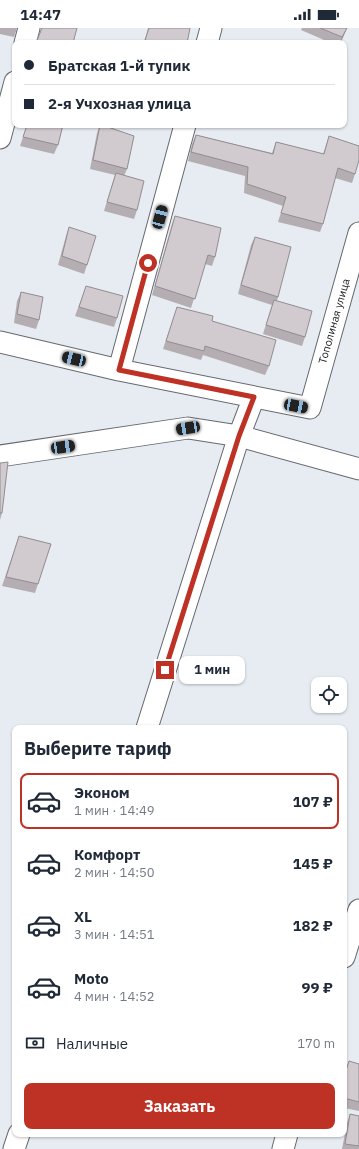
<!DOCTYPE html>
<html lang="ru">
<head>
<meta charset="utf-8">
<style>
  body { margin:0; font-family:"IBM Plex Sans",sans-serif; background:#f6f6f7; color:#1f2937; height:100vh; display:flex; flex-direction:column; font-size:15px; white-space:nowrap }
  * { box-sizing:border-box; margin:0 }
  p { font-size:13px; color:#747a83 }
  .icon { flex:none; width:22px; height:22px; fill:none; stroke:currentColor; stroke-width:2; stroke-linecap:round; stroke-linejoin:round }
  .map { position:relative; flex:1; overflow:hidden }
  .side { position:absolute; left:12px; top:697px; width:335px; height:412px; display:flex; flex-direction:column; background:#fff; border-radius:8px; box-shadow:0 1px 3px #0004 }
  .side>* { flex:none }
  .hud { position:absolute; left:12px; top:12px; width:335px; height:88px; border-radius:8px; box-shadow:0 1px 3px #0004; display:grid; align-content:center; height:88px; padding:0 12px; background:#fff }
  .buttons { position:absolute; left:311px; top:649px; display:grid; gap:8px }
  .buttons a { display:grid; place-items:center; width:36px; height:36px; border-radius:8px; background:#fff; box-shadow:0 1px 3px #0004; font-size:20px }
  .end { position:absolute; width:18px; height:18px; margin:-9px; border:5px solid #be3125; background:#fff; box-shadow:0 0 0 2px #fff }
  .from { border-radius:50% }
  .bubble { position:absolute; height:28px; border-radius:8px; background:#fff; box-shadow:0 1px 3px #0004; font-size:13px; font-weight:700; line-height:28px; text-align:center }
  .car { position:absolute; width:12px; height:24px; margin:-12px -6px; border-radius:5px; box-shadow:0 0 3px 1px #0007; background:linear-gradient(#222 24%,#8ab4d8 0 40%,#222 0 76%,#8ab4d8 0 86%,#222 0) }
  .hud b { display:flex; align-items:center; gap:14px; height:38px; font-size:15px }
  .hud b+b { border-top:1px solid #e0e1e3 }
  .hud i { width:10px; height:10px; background:#1f2937 }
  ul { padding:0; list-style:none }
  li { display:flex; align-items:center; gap:12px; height:56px; margin:0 8px 6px; padding:0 4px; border:2px solid transparent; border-radius:8px }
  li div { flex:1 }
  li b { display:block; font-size:15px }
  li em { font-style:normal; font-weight:700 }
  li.active { border-color:#be3125 }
  li>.icon { width:36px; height:36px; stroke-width:1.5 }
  h2 { padding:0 12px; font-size:18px; line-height:48px }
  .pay { display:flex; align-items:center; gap:10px; height:44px; padding:0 12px; font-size:15px }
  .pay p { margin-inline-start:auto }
  .button { display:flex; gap:8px; margin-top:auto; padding:8px 12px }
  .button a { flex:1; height:46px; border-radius:8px; background:#be3125; color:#fff; font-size:16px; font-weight:700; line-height:46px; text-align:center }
  .status { display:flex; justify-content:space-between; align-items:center; height:28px; padding:0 20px; background:#fff; direction:ltr }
  .status svg { height:11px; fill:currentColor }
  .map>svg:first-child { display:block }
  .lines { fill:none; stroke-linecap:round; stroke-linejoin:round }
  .minor-casing { stroke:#666970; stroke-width:23 }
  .minor { stroke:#fff; stroke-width:21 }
  .wall { fill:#b4aeb2 }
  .shaded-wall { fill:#928d91 }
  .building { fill:#d1cacf; stroke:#928d91 }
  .route { stroke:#be3125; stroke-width:5 }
  .labels { text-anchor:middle; stroke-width:3.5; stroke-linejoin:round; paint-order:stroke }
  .street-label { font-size:11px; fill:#17181b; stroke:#fff }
</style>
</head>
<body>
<div class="status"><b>14:47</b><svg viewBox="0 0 49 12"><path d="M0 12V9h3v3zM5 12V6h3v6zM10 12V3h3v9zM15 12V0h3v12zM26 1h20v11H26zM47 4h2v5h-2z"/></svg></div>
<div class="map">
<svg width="359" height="1121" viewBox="0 0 359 1121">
  <rect width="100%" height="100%" fill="#e7ebf2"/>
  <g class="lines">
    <g class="minor-casing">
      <path id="minor" d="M25 15 29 0
        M207 15 211 0
        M0 110 15 54
        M0 314 119 342 310 380 359 205
        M119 342 185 97
        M0 428 188 400 239 408 359 441
        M147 700 239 408 254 369
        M344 929 359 882
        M14 1121 19 1106
        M283 1121 287 1106"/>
    </g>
    <use href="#minor" class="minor"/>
  </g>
  <path class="wall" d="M0 0H17L14 9 0 6Z
    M148 0H190L187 15H144Z
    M302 0H347L341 15H331L301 2Z
    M27 97H63L58 117 54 126 20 118Z
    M100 97 127 141 124 148 137 182 134 191 104 183 115 147 90 141 97 105Z
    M153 97H161L160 99Z
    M196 107 272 125 276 114 323 126 329 108 355 146 352 155 335 150 323 196 320 204 278 194 283 178 244 165 245 148 188 133 192 116Z
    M175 188 215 229 212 238 205 236 191 280 152 267 172 196Z
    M69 199 87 237 84 246 58 237 66 208Z
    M255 209 278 269 277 273 305 309 302 318 263 306 272 277 238 266 251 217Z
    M86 258 117 290 114 299 75 288Z
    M21 264 39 292 36 301 14 295 17 273Z
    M174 288 212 293 269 338 265 347 203 327 201 332 163 321Z
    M0 435 2 485 0 492Z
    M19 508 51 516 35 565 2 558Z
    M349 1033 359 1036V1083L344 1080V1048Z
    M350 1086 359 1088V1121H342L347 1095Z"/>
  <path class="shaded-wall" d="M347 0 340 15 342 9Z"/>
  <path class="building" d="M42 0H77L73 15H36Z
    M149 0H190L187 15H159L145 12Z
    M320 0H347L342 9Z
    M27 97H63L58 117 23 109Z
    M100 97H102L134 108 127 141 93 132Z
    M196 107 273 126 276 114 324 126 329 108 359 118V132L355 146 338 140 323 196 281 185 286 169 247 156 248 139 191 124Z
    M116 145 144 153 137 182 107 174Z
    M175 188 221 200 215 229 208 227 195 271 155 258Z
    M69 199 96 208 87 237 62 228Z
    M255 209 291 219 278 269 241 257Z
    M86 258 123 268 117 290 79 279Z
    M21 264 43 269 39 292 17 286Z
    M274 272 312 283 305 309 266 297Z
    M177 279 213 288 212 293 276 312 269 338 205 318 204 323 166 313Z
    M8 434 2 485H0V435Z
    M19 508 51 516 38 556 6 549Z
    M349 1033 359 1036V1074L344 1070V1049Z
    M350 1086 359 1088V1118L345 1116Z"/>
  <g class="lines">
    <path class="route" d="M148 235 119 342 254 369 239 408 165 642"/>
  </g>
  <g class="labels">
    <g class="street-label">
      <text transform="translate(334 293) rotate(-74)" y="4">Тополиная улица</text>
    </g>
  </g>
</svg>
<div class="buttons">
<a><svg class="icon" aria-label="locate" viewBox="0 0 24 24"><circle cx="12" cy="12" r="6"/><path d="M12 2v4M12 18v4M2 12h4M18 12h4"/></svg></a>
</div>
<i class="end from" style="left:148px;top:235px"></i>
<i class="end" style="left:165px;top:642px"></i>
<div class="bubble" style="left:179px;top:628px;width:66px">1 мин</div>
<i class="car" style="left:160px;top:189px;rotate:15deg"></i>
<i class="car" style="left:74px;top:331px;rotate:283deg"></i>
<i class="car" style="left:296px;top:378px;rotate:101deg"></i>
<i class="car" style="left:188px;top:400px;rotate:261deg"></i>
<i class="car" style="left:63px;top:419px;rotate:82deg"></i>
<div class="hud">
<b><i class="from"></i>Братская 1-й тупик</b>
<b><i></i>2-я Учхозная улица</b>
</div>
<section class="side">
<h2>Выберите тариф</h2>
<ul>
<li class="active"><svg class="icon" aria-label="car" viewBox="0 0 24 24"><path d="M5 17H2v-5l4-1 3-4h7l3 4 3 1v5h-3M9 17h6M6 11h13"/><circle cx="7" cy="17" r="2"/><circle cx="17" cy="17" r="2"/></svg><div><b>Эконом</b><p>1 мин · 14:49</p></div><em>107 ₽</em></li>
<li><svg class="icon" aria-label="car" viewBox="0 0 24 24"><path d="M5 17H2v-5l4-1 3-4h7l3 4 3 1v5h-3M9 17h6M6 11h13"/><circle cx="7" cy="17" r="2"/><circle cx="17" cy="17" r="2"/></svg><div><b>Комфорт</b><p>2 мин · 14:50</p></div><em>145 ₽</em></li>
<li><svg class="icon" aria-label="car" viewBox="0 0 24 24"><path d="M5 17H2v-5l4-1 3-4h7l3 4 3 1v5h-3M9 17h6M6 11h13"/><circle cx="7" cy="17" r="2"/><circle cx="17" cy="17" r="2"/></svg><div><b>XL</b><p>3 мин · 14:51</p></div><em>182 ₽</em></li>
<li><svg class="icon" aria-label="car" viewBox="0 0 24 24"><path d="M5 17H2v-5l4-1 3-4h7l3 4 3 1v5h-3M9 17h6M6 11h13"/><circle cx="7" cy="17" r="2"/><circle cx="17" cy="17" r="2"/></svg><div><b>Moto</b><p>4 мин · 14:52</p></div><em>99 ₽</em></li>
</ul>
<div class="pay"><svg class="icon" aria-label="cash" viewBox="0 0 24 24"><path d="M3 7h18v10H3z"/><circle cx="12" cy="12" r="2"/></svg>Наличные<p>170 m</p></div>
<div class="button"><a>Заказать</a></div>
</section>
</div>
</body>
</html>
